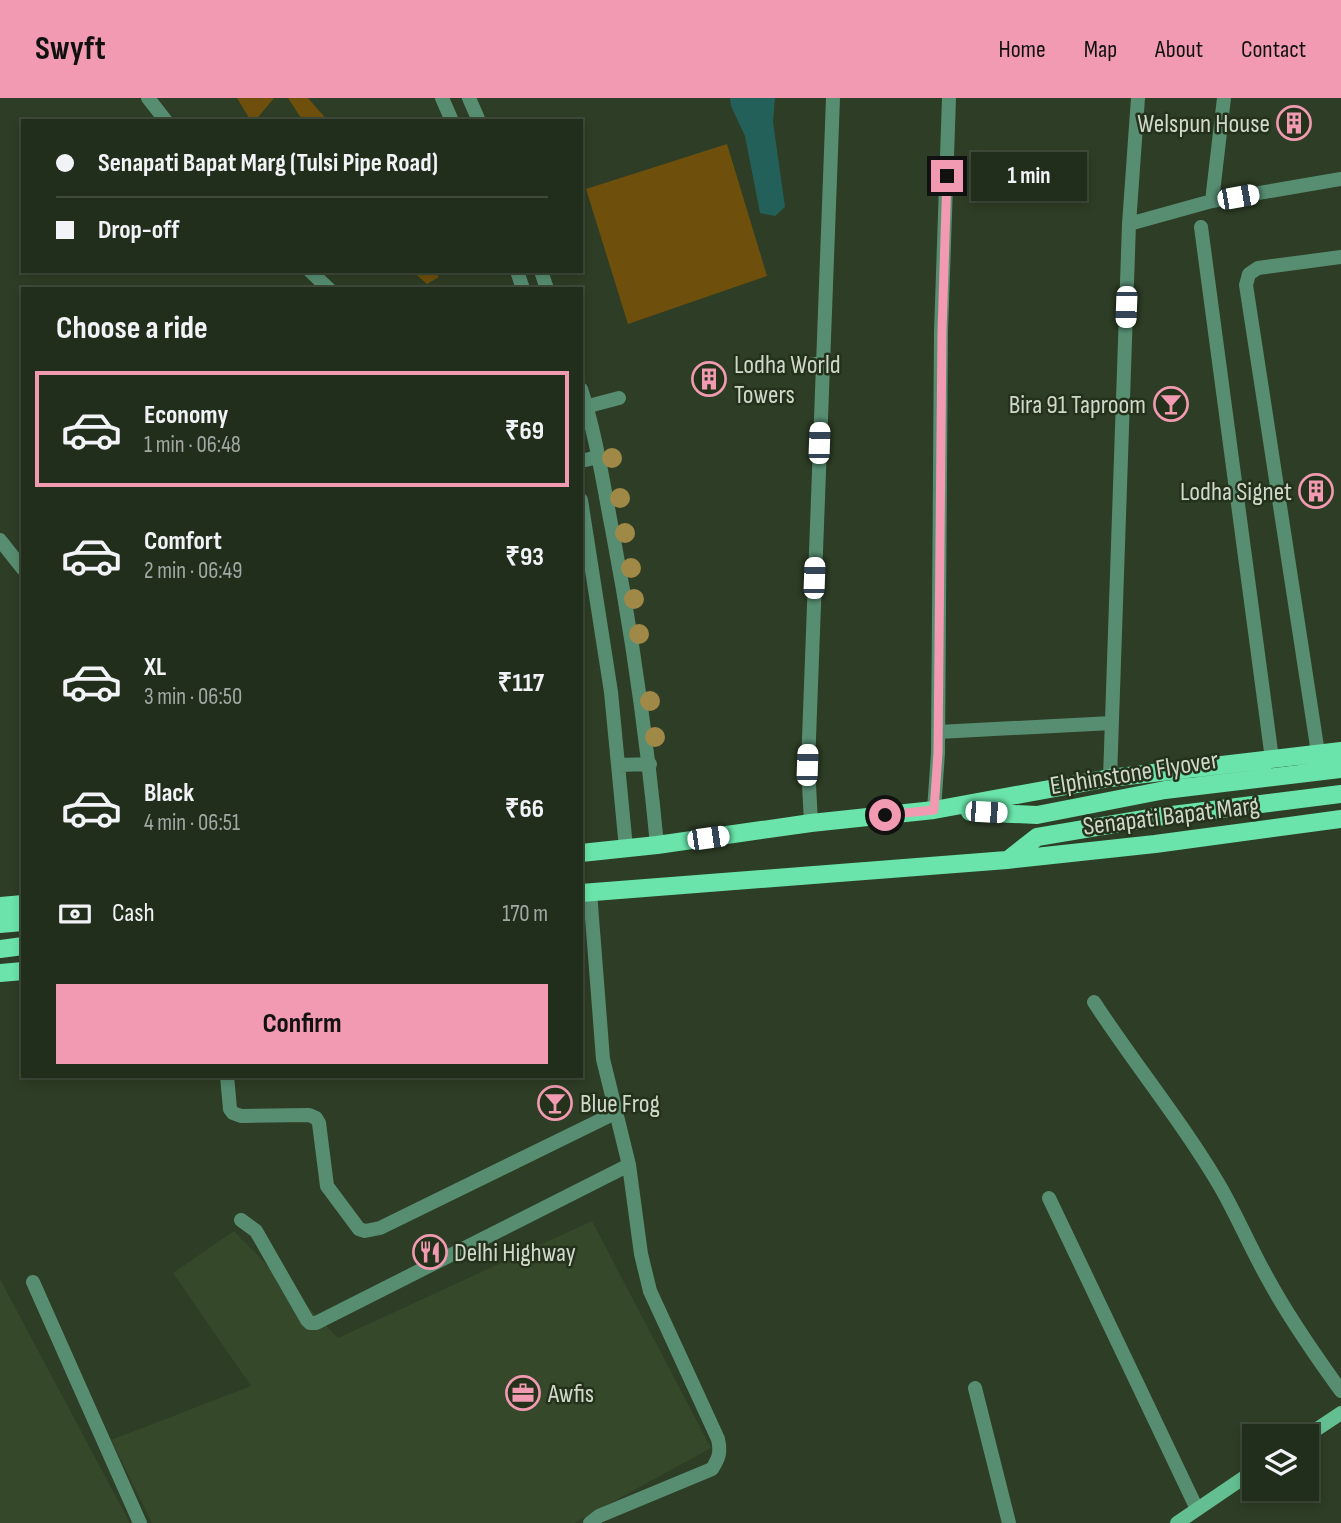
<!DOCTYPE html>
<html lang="en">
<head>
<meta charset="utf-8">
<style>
  body { margin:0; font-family:"Sofia Sans Condensed",sans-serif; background:#2a3625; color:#f1f3f6; height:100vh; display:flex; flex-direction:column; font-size:26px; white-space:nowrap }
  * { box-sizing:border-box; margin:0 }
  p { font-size:23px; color:#a2a8a3 }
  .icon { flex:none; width:38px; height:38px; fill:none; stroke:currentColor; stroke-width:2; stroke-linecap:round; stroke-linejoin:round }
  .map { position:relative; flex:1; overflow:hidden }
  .panel { position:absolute; left:21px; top:189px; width:562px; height:791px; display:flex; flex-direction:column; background:#222e1c; border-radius:0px; box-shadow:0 4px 10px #0003,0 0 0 2px #3f4a3b }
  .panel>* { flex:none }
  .banner { position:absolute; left:21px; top:21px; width:562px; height:154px; border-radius:0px; box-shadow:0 4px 10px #0003,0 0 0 2px #3f4a3b; display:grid; align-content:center; height:154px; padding:0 35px; background:#222e1c }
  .buttons { position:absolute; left:1242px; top:1326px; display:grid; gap:14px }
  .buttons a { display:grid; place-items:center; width:77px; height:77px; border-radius:0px; background:#222e1c; box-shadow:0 4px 10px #0003,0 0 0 2px #3f4a3b; font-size:35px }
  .end { position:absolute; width:32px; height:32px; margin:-16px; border:9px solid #f19ab1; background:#111; box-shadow:0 0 0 4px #111 }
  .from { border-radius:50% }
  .bubble { position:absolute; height:49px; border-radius:0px; background:#222e1c; box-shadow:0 4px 10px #0003,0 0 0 2px #3f4a3b; font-size:23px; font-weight:700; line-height:49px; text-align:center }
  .car { position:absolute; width:21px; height:42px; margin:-21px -10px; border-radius:9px; box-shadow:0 0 5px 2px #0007; background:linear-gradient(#fff 24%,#345 0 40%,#fff 0 76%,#345 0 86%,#fff 0) }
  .banner b { display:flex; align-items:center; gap:24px; height:66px; font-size:26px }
  .banner b+b { border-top:2px solid #3f4a3b }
  .banner i { width:18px; height:18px; background:#f1f3f6 }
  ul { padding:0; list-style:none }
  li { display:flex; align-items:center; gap:21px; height:116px; margin:0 14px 10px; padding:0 21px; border:4px solid transparent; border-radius:0px }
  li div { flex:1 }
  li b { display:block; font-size:26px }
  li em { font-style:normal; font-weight:700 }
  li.active { border-color:#f19ab1 }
  li>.icon { width:63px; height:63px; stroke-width:1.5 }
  h2 { padding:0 35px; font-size:32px; line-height:84px }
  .pay { display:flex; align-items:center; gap:18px; height:77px; padding:0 35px; font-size:26px }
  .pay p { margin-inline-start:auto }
  .primary-button { display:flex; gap:14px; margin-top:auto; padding:14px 35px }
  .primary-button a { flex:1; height:80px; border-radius:0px; background:#f19ab1; color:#111; font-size:28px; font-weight:700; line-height:80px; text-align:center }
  header { display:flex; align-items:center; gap:42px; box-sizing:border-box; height:98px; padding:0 35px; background:#f19ab1; color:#111 }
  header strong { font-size:33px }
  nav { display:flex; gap:38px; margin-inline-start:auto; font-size:24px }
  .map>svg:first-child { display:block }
  .built { fill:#35482a }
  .green { fill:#6e500c }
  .water { fill:#24605a }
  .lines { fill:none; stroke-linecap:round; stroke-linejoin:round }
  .service { stroke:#578e72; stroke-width:14 }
  .minor { stroke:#578e72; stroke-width:14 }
  .secondary { stroke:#63bf91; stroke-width:14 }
  .primary { stroke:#6ae4aa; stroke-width:18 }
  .tree { fill:#a08947 }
  .route { stroke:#f19ab1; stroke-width:9 }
  .labels { text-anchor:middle; stroke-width:5; stroke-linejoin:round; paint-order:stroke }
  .poi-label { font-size:26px; fill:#cfd8c9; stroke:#24321b; text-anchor:start }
  .street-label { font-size:26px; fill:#cfd8c9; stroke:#24321b }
</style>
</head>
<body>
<header>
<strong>Swyft</strong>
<nav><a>Home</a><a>Map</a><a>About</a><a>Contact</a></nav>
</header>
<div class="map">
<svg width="1341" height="1425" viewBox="0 0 1341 1425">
  <rect width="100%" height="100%" fill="#2e3d25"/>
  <path class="built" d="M592 1123 711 1350 574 1425H152L111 1342 251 1288 173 1175 234 1133 338 1240Z
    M0 1181 130 1425H0Z"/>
  <path class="green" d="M237 0H274L255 23H251Z
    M288 0H308L328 23H303Z
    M727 46 767 178 628 226 586 91Z
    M412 173H435L439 179 427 186Z"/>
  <path class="water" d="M730 0H775L773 24 785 109 775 118 760 115 745 38 731 8Z"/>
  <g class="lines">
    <path class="service" d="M148 0 166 23
      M1212 103 1224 0
      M1129 126 1138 0
      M1201 129 1272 661
      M310 173 329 191
      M803 268 822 265
      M581 310 619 300
      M0 442 23 471
      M938 634 1112 625
      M1318 655 1246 187 1249 176 1258 170 1341 159
      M1110 680 1129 126 1212 103 1341 81
      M934 712 938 655 941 234 949 0
      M811 725 808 667 833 0
      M590 794 603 961 629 1067 641 1156 650 1193 718 1341C721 1354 719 1360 712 1371L599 1418 590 1425
      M227 978 230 1011 233 1015 241 1018 309 1017 316 1020 319 1025 327 1088 359 1131 365 1133 380 1130 615 1015
      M241 1122 256 1133 307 1222 310 1225H316L629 1067
      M33 1184 140 1425
      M975 1290 1009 1425"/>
    <path class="minor" d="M442 0 452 23
      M469 0 479 23
      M517 173 523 191
      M541 173 547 191
      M581 291C596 336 603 385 612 431 632 536 647 641 657 747
      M581 363 598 359
      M581 402 611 594 626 750
      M620 667 650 666
      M1094 904C1135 967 1183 1025 1221 1090 1238 1120 1251 1151 1268 1181 1289 1220 1315 1257 1341 1293
      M1049 1100 1197 1411"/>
    <path class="secondary" d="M1305 1339 1341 1315
      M1177 1425 1255 1372"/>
    <path class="primary" d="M970 714 1037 717 1165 692 1341 671
      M581 755 657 747 811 725 934 712 1110 680 1341 653
      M1009 761 1037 739 1156 719 1341 696
      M581 795 1007 762 1155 746 1341 721
      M0 808 23 806
      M0 826 23 824
      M0 851 23 848
      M0 875 23 873"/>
  </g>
  <g class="tree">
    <circle cx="612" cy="360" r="10"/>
    <circle cx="620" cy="400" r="10"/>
    <circle cx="625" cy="435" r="10"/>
    <circle cx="631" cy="470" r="10"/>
    <circle cx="634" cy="501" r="10"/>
    <circle cx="639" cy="536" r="10"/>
    <circle cx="650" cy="603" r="10"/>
    <circle cx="655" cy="639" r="10"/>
  </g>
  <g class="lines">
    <path class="route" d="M885 717 934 712 938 655 942 234 947 78"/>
  </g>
  <defs>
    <g id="building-ring" transform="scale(1.75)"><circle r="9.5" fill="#24321b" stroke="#f19ab1" stroke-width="1.5"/><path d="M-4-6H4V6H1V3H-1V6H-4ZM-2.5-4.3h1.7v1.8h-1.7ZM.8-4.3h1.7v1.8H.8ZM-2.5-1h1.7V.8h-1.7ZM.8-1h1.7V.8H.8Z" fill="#f19ab1"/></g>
    <g id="bar-ring" transform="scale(1.75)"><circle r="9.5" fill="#24321b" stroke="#f19ab1" stroke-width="1.5"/><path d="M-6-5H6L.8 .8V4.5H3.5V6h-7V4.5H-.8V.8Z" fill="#f19ab1"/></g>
    <g id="restaurant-ring" transform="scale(1.75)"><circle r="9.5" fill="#24321b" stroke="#f19ab1" stroke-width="1.5"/><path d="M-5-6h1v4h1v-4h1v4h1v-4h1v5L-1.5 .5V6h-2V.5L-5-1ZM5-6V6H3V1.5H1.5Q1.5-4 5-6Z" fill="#f19ab1"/></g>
    <g id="office-ring" transform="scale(1.75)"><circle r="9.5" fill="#24321b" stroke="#f19ab1" stroke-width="1.5"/><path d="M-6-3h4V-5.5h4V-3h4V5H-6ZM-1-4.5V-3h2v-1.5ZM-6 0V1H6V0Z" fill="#f19ab1"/></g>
  </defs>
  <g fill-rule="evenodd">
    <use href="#building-ring" x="1294" y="25"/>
    <use href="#building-ring" x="709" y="281"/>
    <use href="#bar-ring" x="1171" y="306"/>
    <use href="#building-ring" x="1316" y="393"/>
    <use href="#bar-ring" x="555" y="1005"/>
    <use href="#restaurant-ring" x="430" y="1154"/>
    <use href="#office-ring" x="523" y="1295"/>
  </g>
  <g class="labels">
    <g class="poi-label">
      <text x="1270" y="34" text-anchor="end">Welspun House</text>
      <text x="734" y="275">Lodha World<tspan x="734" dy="30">Towers</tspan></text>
      <text x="1146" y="315" text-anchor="end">Bira 91 Taproom</text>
      <text x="1292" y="402" text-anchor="end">Lodha Signet</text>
      <text x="580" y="1014">Blue Frog</text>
      <text x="454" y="1163">Delhi Highway</text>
      <text x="548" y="1304">Awfis</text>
    </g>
    <g class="street-label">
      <text transform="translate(1134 674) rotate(-9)" y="9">Elphinstone Flyover</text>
      <text transform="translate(1171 717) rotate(-7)" y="9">Senapati Bapat Marg</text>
    </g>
  </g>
</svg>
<div class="buttons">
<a><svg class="icon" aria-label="layers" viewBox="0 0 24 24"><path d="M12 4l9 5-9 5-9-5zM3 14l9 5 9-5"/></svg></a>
</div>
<i class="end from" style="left:885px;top:717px"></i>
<i class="end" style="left:947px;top:78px"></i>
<div class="bubble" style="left:971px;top:54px;width:116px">1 min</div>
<i class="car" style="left:1238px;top:99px;rotate:80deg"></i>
<i class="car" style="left:1126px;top:209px;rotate:182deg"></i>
<i class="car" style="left:819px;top:345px;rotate:2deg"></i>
<i class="car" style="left:814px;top:480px;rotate:2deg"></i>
<i class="car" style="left:807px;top:667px;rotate:2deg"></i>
<i class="car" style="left:986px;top:714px;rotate:93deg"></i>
<i class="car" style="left:708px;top:740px;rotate:82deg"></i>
<div class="banner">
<b><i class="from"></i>Senapati Bapat Marg (Tulsi Pipe Road)</b>
<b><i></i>Drop-off</b>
</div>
<section class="panel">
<h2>Choose a ride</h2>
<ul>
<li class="active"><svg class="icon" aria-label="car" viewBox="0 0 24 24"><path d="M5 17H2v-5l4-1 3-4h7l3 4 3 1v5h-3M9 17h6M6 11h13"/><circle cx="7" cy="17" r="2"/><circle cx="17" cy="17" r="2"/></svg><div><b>Economy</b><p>1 min · 06:48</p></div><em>₹69</em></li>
<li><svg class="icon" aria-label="car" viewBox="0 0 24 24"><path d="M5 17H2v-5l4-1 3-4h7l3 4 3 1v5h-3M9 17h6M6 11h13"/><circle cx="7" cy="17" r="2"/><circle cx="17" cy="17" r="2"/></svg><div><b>Comfort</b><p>2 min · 06:49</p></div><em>₹93</em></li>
<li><svg class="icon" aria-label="car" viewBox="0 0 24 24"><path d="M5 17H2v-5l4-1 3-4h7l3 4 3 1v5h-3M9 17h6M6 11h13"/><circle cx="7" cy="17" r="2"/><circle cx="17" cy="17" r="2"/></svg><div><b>XL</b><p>3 min · 06:50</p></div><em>₹117</em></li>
<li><svg class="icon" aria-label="car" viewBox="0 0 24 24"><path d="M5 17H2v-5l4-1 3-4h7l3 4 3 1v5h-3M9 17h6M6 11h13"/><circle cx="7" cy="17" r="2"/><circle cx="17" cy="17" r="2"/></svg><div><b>Black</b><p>4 min · 06:51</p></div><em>₹66</em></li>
</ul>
<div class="pay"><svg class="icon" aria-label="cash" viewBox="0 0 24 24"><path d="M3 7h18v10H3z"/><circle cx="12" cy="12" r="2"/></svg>Cash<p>170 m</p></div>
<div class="primary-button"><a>Confirm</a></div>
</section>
</div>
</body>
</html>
